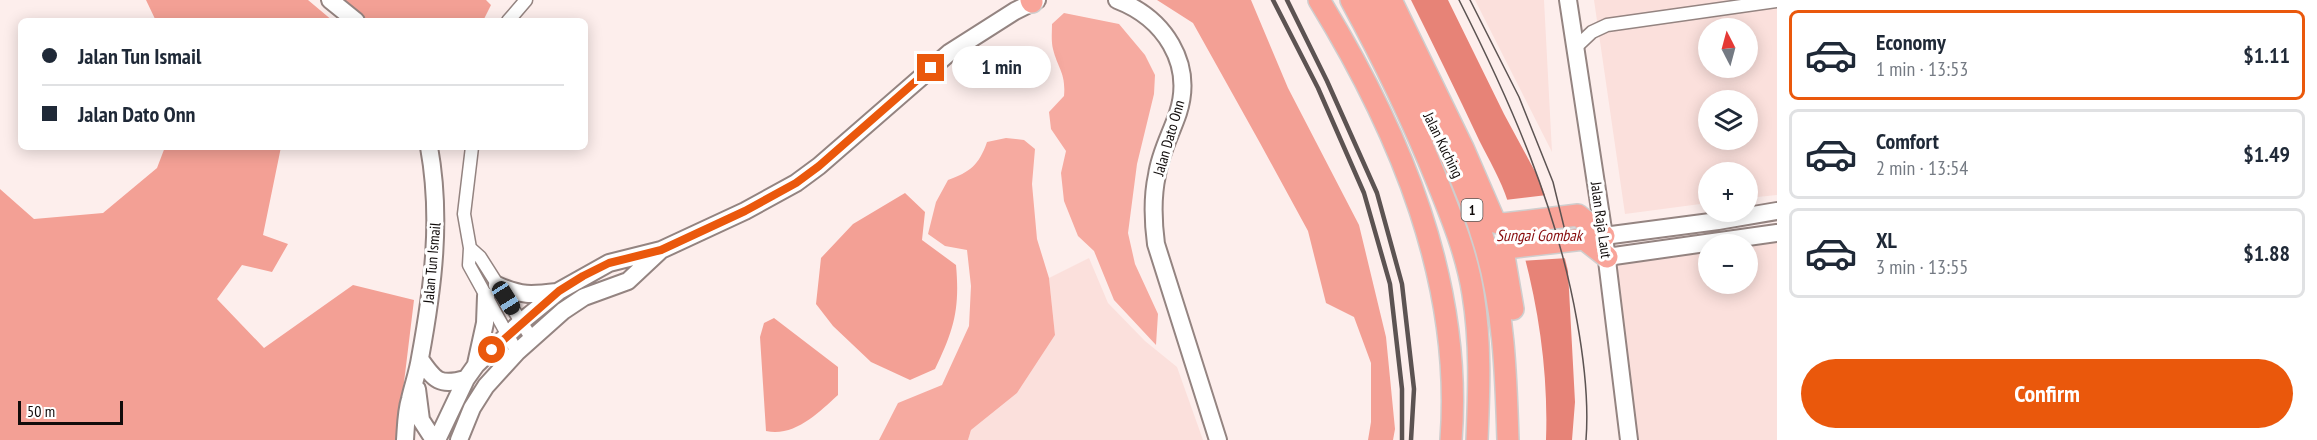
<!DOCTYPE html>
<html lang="en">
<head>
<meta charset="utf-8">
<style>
  body { margin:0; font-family:"PT Sans Narrow",sans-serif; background:#f6f6f7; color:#1f2937; height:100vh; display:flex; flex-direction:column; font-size:22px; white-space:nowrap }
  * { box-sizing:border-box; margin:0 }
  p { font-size:20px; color:#747a83 }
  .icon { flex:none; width:33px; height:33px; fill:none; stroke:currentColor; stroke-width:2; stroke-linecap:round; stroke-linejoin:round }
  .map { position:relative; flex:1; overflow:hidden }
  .side { display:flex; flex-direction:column; background:#fff; width:540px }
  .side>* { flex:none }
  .banner { position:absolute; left:18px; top:18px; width:570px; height:132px; border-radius:9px; box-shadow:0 3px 15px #0003; display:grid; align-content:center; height:132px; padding:0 24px; background:#fff }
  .needle { width:39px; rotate:354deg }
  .controls { position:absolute; left:1698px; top:18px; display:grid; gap:12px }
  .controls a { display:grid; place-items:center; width:60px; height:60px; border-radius:50%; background:#fff; box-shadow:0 3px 15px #0003; font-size:30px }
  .scale { position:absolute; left:18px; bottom:15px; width:105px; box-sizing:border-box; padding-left:6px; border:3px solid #110c0b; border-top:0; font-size:16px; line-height:21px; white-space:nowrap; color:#110c0b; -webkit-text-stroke:4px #fff; paint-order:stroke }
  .end { position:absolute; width:27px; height:27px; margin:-14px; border:8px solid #ea580c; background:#fff; box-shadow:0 0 0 3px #fff }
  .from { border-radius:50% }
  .bubble { position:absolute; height:42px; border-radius:21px; background:#fff; box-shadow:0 3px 15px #0003; font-size:20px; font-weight:600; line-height:42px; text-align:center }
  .car { position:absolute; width:18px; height:36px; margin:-18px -9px; border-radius:8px; box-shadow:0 0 4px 2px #0007; background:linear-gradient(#222 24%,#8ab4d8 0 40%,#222 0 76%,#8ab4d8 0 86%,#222 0) }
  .banner b { display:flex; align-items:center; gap:21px; height:57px; font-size:22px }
  .banner b+b { border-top:2px solid #e0e1e3 }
  .banner i { width:15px; height:15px; background:#1f2937 }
  ul { padding:10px 0 0; list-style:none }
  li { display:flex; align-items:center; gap:18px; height:90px; margin:0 12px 9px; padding:0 12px; border:3px solid #e0e1e3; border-radius:9px }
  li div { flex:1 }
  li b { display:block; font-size:22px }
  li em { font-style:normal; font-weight:600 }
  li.on { border-color:#ea580c }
  li>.icon { width:54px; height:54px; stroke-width:1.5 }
  .primary-button { display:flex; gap:12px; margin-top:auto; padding:12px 24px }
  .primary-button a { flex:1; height:69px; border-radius:36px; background:#ea580c; color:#fff; font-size:24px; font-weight:600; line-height:69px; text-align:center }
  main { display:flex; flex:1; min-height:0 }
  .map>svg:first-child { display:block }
  .built { fill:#fbe0dc; fill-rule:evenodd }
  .green { fill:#f6aaa0 }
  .forest { fill:#f3a095 }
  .water { fill:#e78377 }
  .pier { fill:#fdeeec }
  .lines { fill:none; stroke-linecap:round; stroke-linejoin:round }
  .street-casing { stroke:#948481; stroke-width:15 }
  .secondary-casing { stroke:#948481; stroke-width:20 }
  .highway-casing { stroke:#cfcece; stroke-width:24 }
  .street { stroke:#fff; stroke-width:12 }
  .secondary { stroke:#fff; stroke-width:16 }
  .highway { stroke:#f9a499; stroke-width:21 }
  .tram { stroke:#5c5352; stroke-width:1.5 }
  .rail { stroke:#5c5352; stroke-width:4.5 }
  .route { stroke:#ea580c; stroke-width:8 }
  .labels { text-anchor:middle; stroke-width:6; stroke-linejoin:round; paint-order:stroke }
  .shield { fill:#fff; stroke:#585554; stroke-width:1.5 }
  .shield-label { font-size:14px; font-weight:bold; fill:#110c0b }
  .street-label { font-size:15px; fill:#110c0b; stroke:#fff }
  .water-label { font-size:16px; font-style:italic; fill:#880c0e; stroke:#fff }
</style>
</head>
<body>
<main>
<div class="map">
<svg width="1777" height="440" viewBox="0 0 1777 440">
  <rect width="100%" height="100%" fill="#fdeeec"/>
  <path class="built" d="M1475 0H1544L1552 152Z
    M1594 0H1777V195L1748 198V172H1708V203L1625 214ZM1708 28H1748V68H1708ZM1708 100H1748V140H1708Z
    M1777 238V440H1635L1615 265 1708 249V284H1748V244Z
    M1089 258 1108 303 1145 341 1177 367 1203 440H968L971 430 1017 393 1055 335 1049 278Z"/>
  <path class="green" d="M1064 13 1119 24 1145 55 1155 75 1154 94 1137 164 1128 233 1135 264 1158 314 1156 345 1114 300 1094 251 1078 236 1064 201 1061 173 1066 151 1051 129 1049 112 1064 96C1066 73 1058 69 1053 49 1051 41 1052 32 1052 24Z
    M1006 138 1024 140 1035 149 1032 184 1037 239 1049 278 1055 335 1017 393 971 430 968 440H879L898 403 942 385 969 326 971 286 967 250 945 246 928 234 936 202 948 180C970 172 979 165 987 142Z"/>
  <path class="forest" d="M146 0H308L333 21H156Z
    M343 0H486L491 5 483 21H366Z
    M1157 0H1251L1288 88 1359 225 1386 337 1395 429 1393 440H1368L1371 422V363L1354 317 1326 303 1308 231 1260 143 1193 23Z
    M165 147H281L263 235 288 244 272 272 242 265 217 299 264 348 353 285 414 300 397 440H0V189L34 219 103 213 157 168Z
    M905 193 925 212 922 240 956 265C960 309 954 330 935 369L910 380 871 362 833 326 816 304 821 258 853 224Z
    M774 318 838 367V395C818 413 795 437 766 431L760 337 764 323Z"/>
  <path class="water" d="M1411 0H1448L1504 114 1538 177 1558 230 1568 271 1575 402 1572 440H1546C1549 360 1534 277 1508 202 1501 180 1489 160 1479 140 1457 93 1434 46 1411 0Z"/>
  <path class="pier" d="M1547 195 1561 229 1568 258 1522 261 1505 200Z"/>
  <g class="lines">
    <g class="street-casing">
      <path id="street" d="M508 21 526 0
        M1575 48 1592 32 1607 25 1777 1
        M472 147 464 214 470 248 469 265 517 352
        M470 248 480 257 532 339"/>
    </g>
    <g class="secondary-casing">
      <path id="secondary" d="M330 0 356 21
        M1117 0C1164 18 1194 63 1178 113 1171 134 1160 153 1157 175 1152 198 1153 221 1156 244L1218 440
        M1568 0 1604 236 1629 440
        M1604 236 1718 221 1777 211
        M1607 257 1777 233
        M497 285C521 296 531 295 557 292
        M420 359C435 381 439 386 466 379
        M476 364 485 323 486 296
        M417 389 421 420 434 440
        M405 440C406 426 406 412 410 399 413 385 418 372 420 358 433 288 442 218 429 147
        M437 440 466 379 476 365 521 322 559 291 609 263 661 250 745 211 796 183 819 166 949 53 1015 11 1037 0
        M459 440 472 408 486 386 517 352 563 311 584 297 628 281 660 251"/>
    </g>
    <g class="highway-casing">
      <path id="highway" d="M1031 0 1032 2
        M1319 0C1400 132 1463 282 1451 440
        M1351 0C1383 59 1412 119 1437 181 1452 218 1467 255 1473 294 1481 343 1479 391 1477 440
        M1371 0C1411 80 1460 159 1485 245 1504 308 1506 375 1508 440
        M1391 0 1463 148 1495 222 1503 224 1578 215 1604 236
        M1513 309 1504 256 1507 248 1584 239 1607 257"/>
    </g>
    <use href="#street" class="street"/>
    <use href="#secondary" class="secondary"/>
    <use href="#highway" class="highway"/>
    <path class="tram" d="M1459 0C1511 103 1557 207 1577 321 1584 360 1589 401 1586 440
      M1470 0 1519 97 1553 182 1566 235"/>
    <path class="rail" d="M1273 0 1318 88 1364 193 1390 284 1402 389V440
      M1287 0 1327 81 1377 193 1402 284 1414 389 1411 440"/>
  </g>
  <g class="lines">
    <path class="route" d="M492 350 559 291 583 276 609 263 661 250 745 211 796 183 819 166 931 68"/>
  </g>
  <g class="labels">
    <rect class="shield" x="1461.5" y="199" width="21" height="22" rx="4.5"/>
    <g class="shield-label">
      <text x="1472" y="215">1</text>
    </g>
    <g class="street-label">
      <text transform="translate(1169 138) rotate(-74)" y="5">Jalan Dato Onn</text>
      <text transform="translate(1443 145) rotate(64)" y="5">Jalan Kuching</text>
      <text transform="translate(1601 220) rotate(82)" y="5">Jalan Raja Laut</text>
      <text transform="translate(432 263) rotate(-85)" y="5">Jalan Tun Ismail</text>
    </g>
    <g class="water-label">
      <text x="1539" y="241">Sungai Gombak</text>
    </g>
  </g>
</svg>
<div class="controls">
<a><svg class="needle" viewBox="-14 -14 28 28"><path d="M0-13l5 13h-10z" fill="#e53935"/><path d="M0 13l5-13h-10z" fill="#747a83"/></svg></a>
<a><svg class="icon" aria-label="layers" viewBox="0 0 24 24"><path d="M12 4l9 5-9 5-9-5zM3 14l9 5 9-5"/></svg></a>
<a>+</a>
<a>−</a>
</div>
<div class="scale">50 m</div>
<i class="end from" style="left:492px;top:350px"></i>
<i class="end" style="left:931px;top:68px"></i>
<div class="bubble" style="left:952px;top:46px;width:99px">1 min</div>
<i class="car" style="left:506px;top:298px;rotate:148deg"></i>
<div class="banner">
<b><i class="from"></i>Jalan Tun Ismail</b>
<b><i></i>Jalan Dato Onn</b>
</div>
</div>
<section class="side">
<ul>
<li class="on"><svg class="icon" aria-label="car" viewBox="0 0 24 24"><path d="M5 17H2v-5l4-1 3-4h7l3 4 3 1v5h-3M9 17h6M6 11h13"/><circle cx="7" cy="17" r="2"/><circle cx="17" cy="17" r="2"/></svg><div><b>Economy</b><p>1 min · 13:53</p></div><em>$1.11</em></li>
<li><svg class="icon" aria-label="car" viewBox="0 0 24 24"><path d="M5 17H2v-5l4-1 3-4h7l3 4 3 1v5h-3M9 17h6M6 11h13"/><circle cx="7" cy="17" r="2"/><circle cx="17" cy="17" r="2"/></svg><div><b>Comfort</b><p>2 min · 13:54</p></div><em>$1.49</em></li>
<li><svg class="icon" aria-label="car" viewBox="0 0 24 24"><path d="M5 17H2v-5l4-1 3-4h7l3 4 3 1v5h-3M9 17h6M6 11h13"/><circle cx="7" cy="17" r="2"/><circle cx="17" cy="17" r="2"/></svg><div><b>XL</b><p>3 min · 13:55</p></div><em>$1.88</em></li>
</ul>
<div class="primary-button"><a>Confirm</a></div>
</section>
</main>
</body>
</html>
